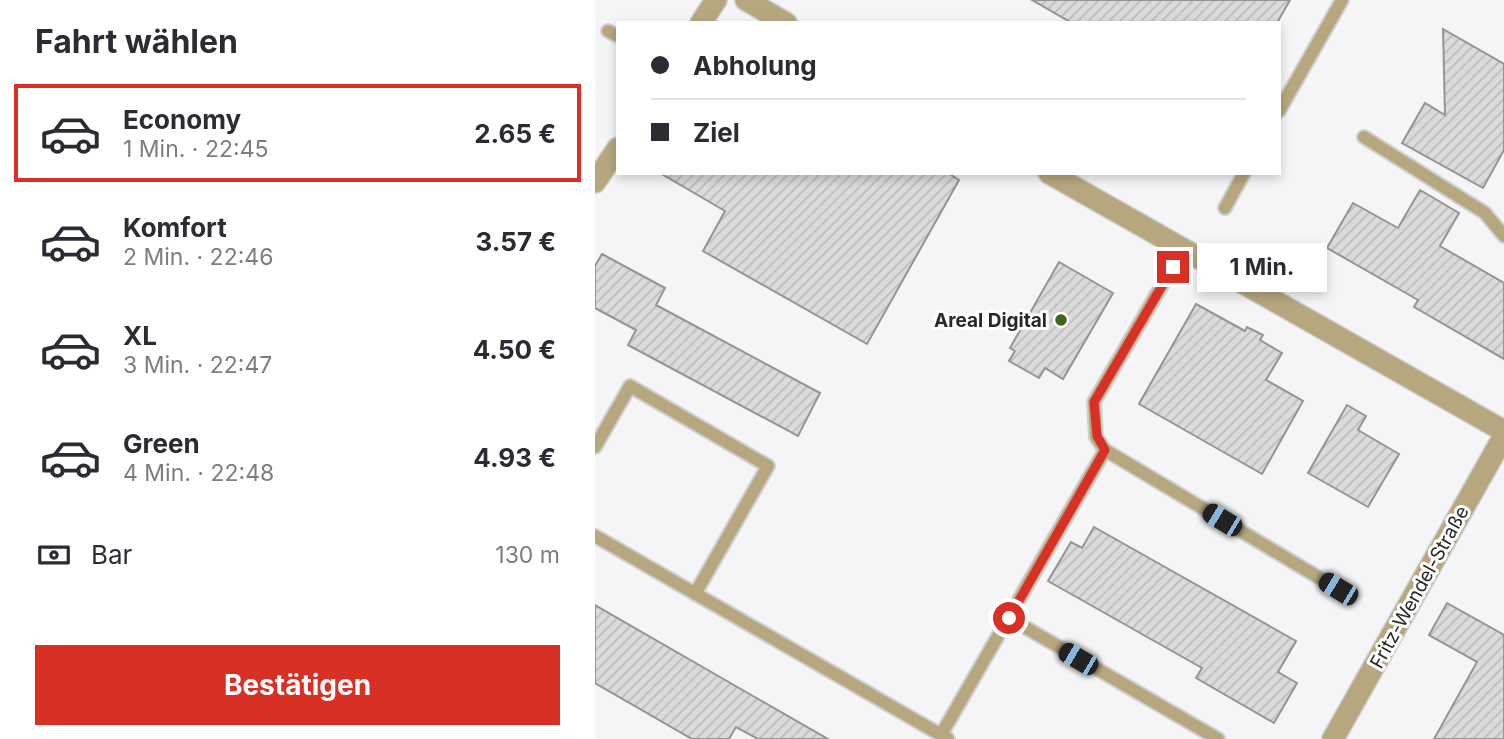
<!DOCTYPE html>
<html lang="de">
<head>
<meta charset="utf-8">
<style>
  body { margin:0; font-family:Inter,sans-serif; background:#f7f7f7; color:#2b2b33; height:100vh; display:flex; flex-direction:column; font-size:26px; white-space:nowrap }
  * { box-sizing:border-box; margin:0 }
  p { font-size:23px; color:#7c7c81 }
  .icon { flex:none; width:38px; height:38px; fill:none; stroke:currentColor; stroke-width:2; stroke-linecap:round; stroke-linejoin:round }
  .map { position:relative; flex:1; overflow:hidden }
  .drawer { display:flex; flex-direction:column; background:#fff; width:595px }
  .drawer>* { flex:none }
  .top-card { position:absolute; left:21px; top:21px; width:665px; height:154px; border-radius:0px; box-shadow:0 4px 10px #0003; display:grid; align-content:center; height:154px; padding:0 35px; background:#fff }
  .end { position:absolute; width:32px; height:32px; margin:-16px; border:9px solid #d93025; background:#fff; box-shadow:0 0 0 4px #fff }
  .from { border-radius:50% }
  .bubble { position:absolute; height:49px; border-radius:0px; background:#fff; box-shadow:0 4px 10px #0003; font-size:23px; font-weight:700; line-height:49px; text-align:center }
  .car { position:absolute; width:21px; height:42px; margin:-21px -10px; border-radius:9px; box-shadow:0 0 5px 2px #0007; background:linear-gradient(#222 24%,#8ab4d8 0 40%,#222 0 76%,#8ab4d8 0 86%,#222 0) }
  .top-card b { display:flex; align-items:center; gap:24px; height:66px; font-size:26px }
  .top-card b+b { border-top:2px solid #e1e1e2 }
  .top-card i { width:18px; height:18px; background:#2b2b33 }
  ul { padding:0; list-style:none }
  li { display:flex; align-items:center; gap:21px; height:98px; margin:0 14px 10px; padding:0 21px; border:4px solid transparent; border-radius:0px }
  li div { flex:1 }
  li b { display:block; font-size:26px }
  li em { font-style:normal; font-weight:700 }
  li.active { border-color:#d93025 }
  li>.icon { width:63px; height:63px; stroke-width:1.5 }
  h2 { padding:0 35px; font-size:32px; line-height:84px }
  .pay { display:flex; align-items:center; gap:18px; height:77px; padding:0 35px; font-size:26px }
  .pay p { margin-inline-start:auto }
  .cta { display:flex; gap:14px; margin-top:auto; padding:14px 35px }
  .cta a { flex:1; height:80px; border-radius:0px; background:#d93025; color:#fff; font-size:28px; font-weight:700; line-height:80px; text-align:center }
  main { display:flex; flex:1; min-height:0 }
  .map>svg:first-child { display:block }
  .building { fill:url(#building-hatch); stroke:#959394; stroke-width:2 }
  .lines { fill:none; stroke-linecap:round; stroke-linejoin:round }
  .lane-casing { stroke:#d0d0d2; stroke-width:16 }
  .street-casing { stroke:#d0d0d2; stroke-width:24 }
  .lane { stroke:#b6a77e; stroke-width:12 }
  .street { stroke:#b6a77e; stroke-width:21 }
  .route { stroke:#d93025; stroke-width:9 }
  .poi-dot { fill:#42651c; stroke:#fff; stroke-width:2.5 }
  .labels { text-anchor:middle; stroke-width:6; stroke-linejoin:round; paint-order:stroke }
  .poi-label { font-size:19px; font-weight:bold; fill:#272828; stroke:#fff; text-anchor:end }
  .street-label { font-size:19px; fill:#272828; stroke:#fff }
</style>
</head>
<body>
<main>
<section class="drawer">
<h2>Fahrt wählen</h2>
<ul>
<li class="active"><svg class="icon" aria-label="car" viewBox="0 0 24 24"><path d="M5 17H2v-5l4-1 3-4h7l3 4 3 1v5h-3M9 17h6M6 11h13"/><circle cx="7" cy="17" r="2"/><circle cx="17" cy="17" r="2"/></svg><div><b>Economy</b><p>1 Min. · 22:45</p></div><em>2.65 €</em></li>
<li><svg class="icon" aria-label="car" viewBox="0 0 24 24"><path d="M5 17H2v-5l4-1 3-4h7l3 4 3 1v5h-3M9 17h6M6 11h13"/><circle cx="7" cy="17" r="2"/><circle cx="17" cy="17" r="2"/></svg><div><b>Komfort</b><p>2 Min. · 22:46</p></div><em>3.57 €</em></li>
<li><svg class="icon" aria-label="car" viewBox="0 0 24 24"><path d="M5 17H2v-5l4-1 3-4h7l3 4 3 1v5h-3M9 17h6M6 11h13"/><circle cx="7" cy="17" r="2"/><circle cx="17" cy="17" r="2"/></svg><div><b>XL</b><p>3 Min. · 22:47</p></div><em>4.50 €</em></li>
<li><svg class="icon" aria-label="car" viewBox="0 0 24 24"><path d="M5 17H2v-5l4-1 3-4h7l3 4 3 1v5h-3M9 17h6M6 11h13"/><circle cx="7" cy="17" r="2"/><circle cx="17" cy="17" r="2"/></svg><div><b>Green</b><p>4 Min. · 22:48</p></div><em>4.93 €</em></li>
</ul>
<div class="pay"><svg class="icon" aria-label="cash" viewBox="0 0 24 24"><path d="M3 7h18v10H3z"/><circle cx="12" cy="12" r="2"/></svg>Bar<p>130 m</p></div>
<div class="cta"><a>Bestätigen</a></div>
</section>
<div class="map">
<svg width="909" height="739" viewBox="0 0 909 739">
  <defs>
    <pattern id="building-hatch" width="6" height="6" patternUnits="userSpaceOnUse" patternTransform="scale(1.75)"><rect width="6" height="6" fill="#dcdada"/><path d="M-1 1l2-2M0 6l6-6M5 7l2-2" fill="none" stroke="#bdbbbb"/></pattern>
  </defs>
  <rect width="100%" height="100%" fill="#f5f5f7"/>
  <path class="building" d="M437 0H695L682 23H477Z
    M848 29 909 64V150L888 188 807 143 830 103 850 115Z
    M65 173H353L364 180 272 344 108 251 130 211Z
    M825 190 864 213 845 246 909 283V359L819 307 823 300 732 248 758 203 803 228Z
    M7 254 70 288 61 305 225 393 203 436 33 345 41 330 0 308V266Z
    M464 262 518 293 468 379 450 368 444 378 414 361 420 351 415 348Z
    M601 304 650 331 652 327 668 335 665 340 687 353 671 380 708 401 667 474 544 404Z
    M752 405 771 416 763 430 804 454 773 507 713 473Z
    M499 527 701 641 683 672 702 683 679 723 601 678 607 668 453 581 476 542 487 548Z
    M852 603 909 635V739H839L882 662 834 635Z
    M0 605 158 696 233 739H163L141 727 134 739H97L0 683Z"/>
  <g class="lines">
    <g class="lane-casing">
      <path id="lane" d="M13 31 23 36
        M684 111 747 0
        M769 137 890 213 909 236
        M630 208 649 173
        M588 249 499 402 501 437 510 450 743 589
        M0 447 35 386 173 466 100 594
        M0 536 353 739
        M414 618 623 739
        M346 735 510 450"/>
    </g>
    <g class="street-casing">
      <path id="street" d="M151 0 191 23
        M106 23 121 0
        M454 173 909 431
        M0 182 23 148
        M738 739 909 436"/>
    </g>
    <use href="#lane" class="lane"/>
    <use href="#street" class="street"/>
  </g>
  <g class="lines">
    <path class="route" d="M414 618 510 450 502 436 499 402 578 267"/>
  </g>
  <circle class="poi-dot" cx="466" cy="320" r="7"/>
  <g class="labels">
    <g class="poi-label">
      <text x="452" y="327">Areal Digital</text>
    </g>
    <g class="street-label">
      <text transform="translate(824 587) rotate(-61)" y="7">Fritz-Wendel-Straße</text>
    </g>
  </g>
</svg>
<i class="end from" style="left:414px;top:618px"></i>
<i class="end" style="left:578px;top:267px"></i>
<div class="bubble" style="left:602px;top:243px;width:130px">1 Min.</div>
<i class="car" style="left:627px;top:520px;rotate:301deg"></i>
<i class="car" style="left:743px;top:589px;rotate:301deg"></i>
<i class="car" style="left:483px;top:659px;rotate:300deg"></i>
<div class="top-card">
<b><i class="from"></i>Abholung</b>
<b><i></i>Ziel</b>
</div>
</div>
</main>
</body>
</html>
